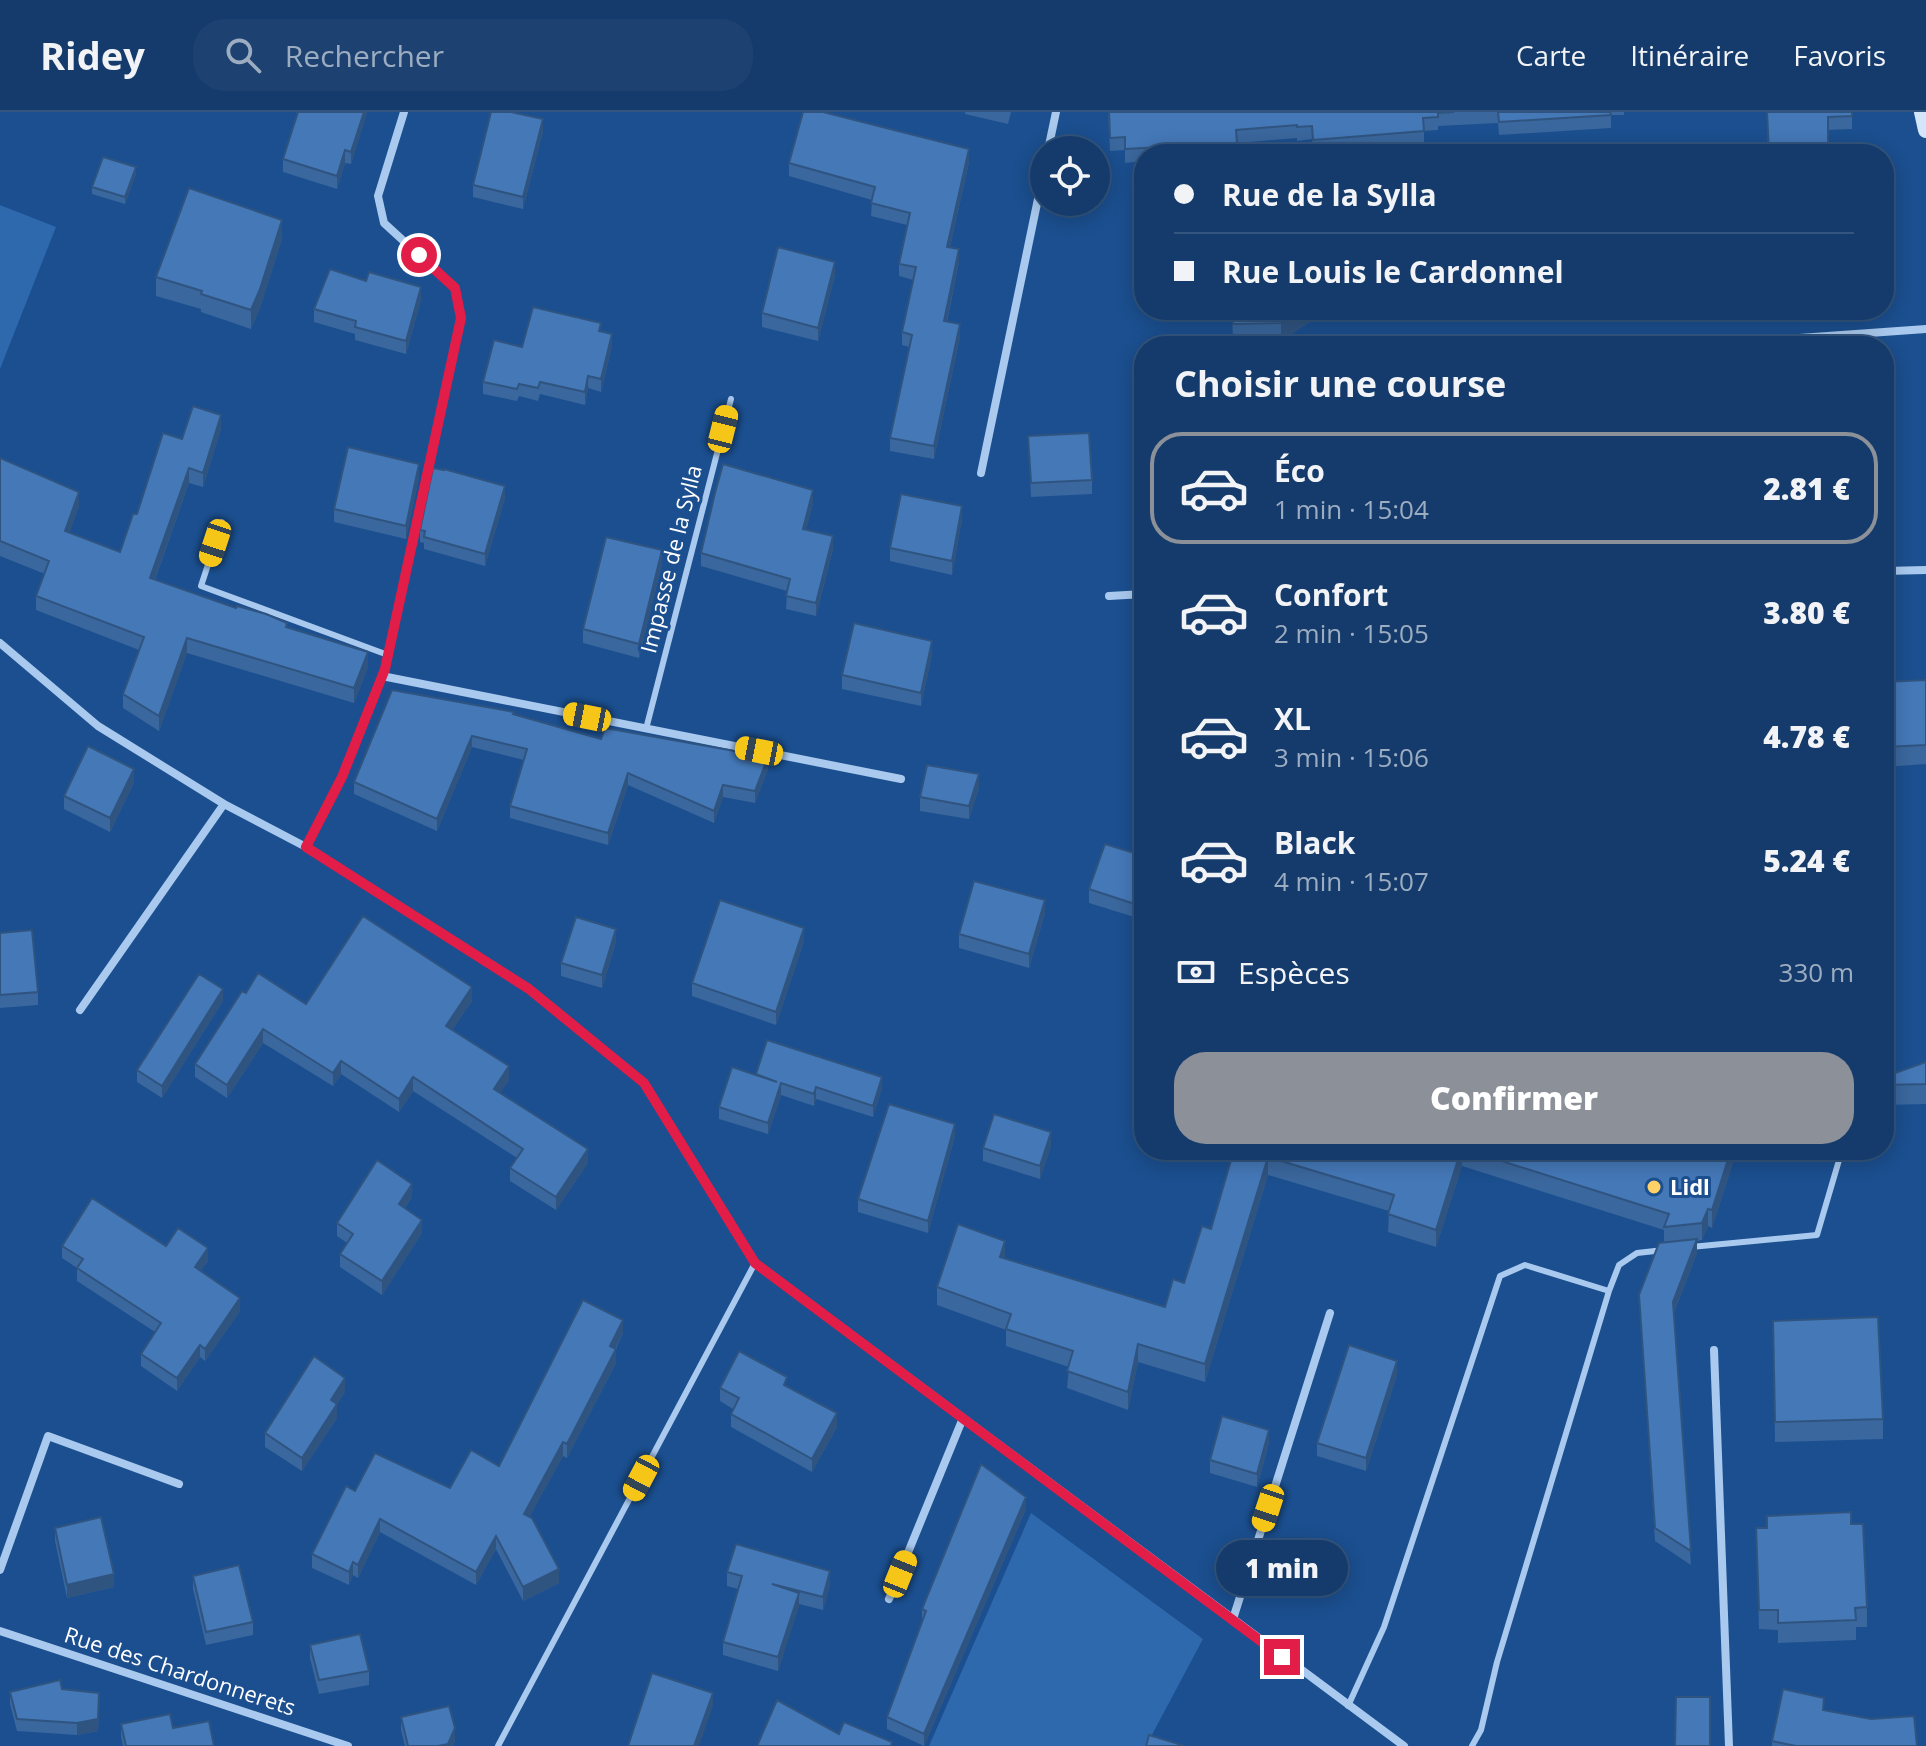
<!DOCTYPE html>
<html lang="fr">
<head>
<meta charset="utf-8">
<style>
  body { margin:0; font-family:"Open Sans",sans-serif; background:#1d4271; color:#f1f3f6; height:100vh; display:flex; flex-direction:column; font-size:30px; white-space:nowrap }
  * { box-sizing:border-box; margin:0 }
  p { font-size:26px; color:#9dadc1 }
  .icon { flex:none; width:44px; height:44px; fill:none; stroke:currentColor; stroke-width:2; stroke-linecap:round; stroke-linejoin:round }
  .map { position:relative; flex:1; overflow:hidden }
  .drawer { position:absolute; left:1134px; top:224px; width:760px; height:824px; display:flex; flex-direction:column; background:#143b6b; border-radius:32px; box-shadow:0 4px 20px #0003,0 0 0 2px #33557e }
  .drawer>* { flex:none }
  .banner { position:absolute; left:1134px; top:32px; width:760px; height:176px; border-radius:32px; box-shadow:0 4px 20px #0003,0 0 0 2px #33557e; display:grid; align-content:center; height:176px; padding:0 40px; background:#143b6b }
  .fabs { position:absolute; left:1030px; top:24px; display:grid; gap:16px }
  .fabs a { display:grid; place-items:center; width:80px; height:80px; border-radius:50%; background:#143b6b; box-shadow:0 4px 20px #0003,0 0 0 2px #33557e; font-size:40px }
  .end { position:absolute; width:36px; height:36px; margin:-18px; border:10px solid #e11d48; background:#fff; box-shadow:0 0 0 4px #fff }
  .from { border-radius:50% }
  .bubble { position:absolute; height:56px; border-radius:28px; background:#143b6b; box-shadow:0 4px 20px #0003,0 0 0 2px #33557e; font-size:26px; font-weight:800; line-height:56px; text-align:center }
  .car { position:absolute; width:24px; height:48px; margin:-24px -12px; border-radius:10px; box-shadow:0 0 6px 2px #0007; background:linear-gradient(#f5c518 24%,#345 0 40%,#f5c518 0 76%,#345 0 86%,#f5c518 0) }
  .banner b { display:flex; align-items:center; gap:28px; height:76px; font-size:30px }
  .banner b+b { border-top:2px solid #33557e }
  .banner i { width:20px; height:20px; background:#f1f3f6 }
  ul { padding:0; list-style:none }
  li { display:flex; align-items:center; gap:24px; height:112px; margin:0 16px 12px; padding:0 24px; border:4px solid transparent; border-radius:32px }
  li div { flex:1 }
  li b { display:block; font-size:30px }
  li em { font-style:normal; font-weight:800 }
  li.on { border-color:#8c9099 }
  li>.icon { width:72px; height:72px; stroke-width:1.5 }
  h2 { padding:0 40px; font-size:36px; line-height:96px }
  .pay { display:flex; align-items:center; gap:20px; height:88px; padding:0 40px; font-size:30px }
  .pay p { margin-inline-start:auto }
  .action { display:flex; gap:16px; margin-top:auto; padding:16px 40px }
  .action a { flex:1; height:92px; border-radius:32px; background:#8c9099; color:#fff; font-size:32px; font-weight:800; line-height:92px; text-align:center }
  header { display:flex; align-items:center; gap:48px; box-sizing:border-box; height:112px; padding:0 40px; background:#143b6b; border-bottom:2px solid #33557e }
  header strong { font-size:38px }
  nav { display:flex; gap:44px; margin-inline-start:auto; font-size:28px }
  .search { width:560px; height:72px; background:#1d4271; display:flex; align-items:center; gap:20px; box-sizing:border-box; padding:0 28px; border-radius:32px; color:#9dadc1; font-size:30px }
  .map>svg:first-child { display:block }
  .green { fill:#2e69ad }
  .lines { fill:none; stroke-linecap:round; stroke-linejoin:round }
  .lane { stroke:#a9c9ee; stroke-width:6 }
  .street { stroke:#a9c9ee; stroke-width:8 }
  .secondary { stroke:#d6e6fa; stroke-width:16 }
  .wall { fill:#3a679d }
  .shaded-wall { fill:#305480 }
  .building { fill:#4478b7; stroke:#305480; stroke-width:2 }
  .route { stroke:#e11d48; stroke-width:10 }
  .poi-dot { fill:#ffd166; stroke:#1b4f8f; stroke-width:3 }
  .labels { text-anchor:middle; stroke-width:6; stroke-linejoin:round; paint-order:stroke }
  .street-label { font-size:22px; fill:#fff; stroke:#1b4f8f }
  .poi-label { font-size:22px; font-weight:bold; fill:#fff; stroke:#1b4f8f; text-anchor:start }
</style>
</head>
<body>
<header>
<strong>Ridey</strong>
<div class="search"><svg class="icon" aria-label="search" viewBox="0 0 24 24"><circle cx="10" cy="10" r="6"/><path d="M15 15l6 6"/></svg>Rechercher</div>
<nav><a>Carte</a><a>Itinéraire</a><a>Favoris</a></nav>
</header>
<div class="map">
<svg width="1926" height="1634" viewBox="0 0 1926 1634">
  <rect width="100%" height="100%" fill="#1b4f8f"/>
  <path class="green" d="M0 93 56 115 0 257Z
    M1031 1401 1203 1527 1146 1634H929Z"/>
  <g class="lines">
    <path class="lane" d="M222 410 201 474 388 543
      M646 617 731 287
      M1691 1135 1817 1123 1842 1038
      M1609 1179 1619 1153 1637 1141 1664 1138
      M1348 1594 1384 1515 1500 1164 1525 1153 1609 1179 1497 1550 1481 1618 1472 1634
      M498 1634 755 1151"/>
    <path class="street" d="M1048 38 1056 0
      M1641 234 1757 229 1926 217
      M981 361 1044 58
      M1884 459 1926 458
      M1109 484 1144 482
      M0 531 98 614 224 692 306 735 529 877 644 971 755 1151 1404 1634
      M382 564 901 667
      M306 735 342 665 385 557 461 206 455 176 384 111 378 84 404 0
      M80 898 224 692
      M1714 1238 1729 1634
      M0 1458 48 1324 179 1372
      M889 1487 963 1306
      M1233 1507 1330 1201
      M0 1519 348 1634"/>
    <path class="secondary" d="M1922 0 1926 18"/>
  </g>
  <path class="wall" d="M367 0 351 52 345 51 337 77 283 60V47Z
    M965 0H1011L1008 12 965 2Z
    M1108 0H1624V3H1611V16L1499 23 1498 11 1438 14V18L1424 19V32L1313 41 1312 27 1297 29V26L1237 31V42H1144V49L1125 51V38L1110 39Z
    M1767 0H1852V17L1828 18 1768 40Z
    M543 19 523 97 473 85V73Z
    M969 50 950 135 959 150 947 210 960 225 934 347 890 339V326L909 235 902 233V220L913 168 899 164V152L907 113 871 104 872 88 789 64V51Z
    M136 62 125 92 92 82V75Z
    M282 127 260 196 251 217 201 200V197L156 184V165Z
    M835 163 818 229 762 215V201Z
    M421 188 406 242 355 228V222L314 210V197Z
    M1232 198H1314V207L1281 229 1233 230Z
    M601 219 612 234 601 280 588 276 585 293 540 282 538 289 519 284 517 289 483 282V270L522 235Z
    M221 317 203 375 189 371 155 468 287 515 368 555 354 591 187 541 159 619 123 596V582L139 538 36 498V484L45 462 0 444V346L79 394 69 421 120 440 137 402 182 327Z
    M1028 324 1092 368V382L1031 385Z
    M419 365 406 427 334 410V397Z
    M505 386 485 454 424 437V431L420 430V418Z
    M813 391 806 418 833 437 816 504 786 497 787 479 701 454V441Z
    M962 407 952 463 890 449V436Z
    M662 452 639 546 583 531V517Z
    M932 542 921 594 842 577V563Z
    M1926 568V652L1884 655V570Z
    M514 602 601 627 768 657 755 691 723 685 714 711 628 673 608 733 510 706V694L524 648 472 635 437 719 354 682V670Z
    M134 671 110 720 64 697V684Z
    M979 676 969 707 920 699V685Z
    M1144 744V808L1089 791V777Z
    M1045 801 1029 856 959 836V822Z
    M0 821 38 880V893L0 896Z
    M804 829 776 913 692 884V871Z
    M616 830 602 876 561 864V851Z
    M246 881 306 892 472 889 452 918 509 968 500 981 588 1051 556 1098 510 1069V1056L517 1046 413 979 399 1000 341 962 333 974 263 931 227 986 195 965V952Z
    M223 889 162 986 137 970V958Z
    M1926 950V992L1884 993V973Z
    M756 963 882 976 873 1005 816 987 814 994 781 983 768 1022 719 1007V995Z
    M1144 966V1005L1137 1003V990Z
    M955 1024 928 1121 858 1100V1087Z
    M1051 1034 1040 1067 983 1049V1036Z
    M1234 1038H1737L1712 1116 1708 1114 1702 1128 1697 1129V1141L1674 1201 1691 1453 1655 1429 1639 1183 1664 1131V1118L1462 1054 1436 1135 1388 1120 1389 1099 1268 1063 1205 1270 1138 1250 1128 1298 1067 1276 1069 1255 1006 1234V1218L937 1193V1175L1005 1147 1165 1195 1184 1171 1211 1117Z
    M412 1085 405 1096 422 1121 382 1183 340 1155V1142L347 1131 337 1124V1111Z
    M62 1134H166L208 1149 201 1159 240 1199 205 1249 200 1245 177 1279 141 1254V1242L155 1220 77 1169V1156L62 1146Z
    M1773 1209 1883 1307V1327L1775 1330Z
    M623 1221 616 1237V1251L567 1346 563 1344 529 1405 559 1471 523 1489 496 1437 476 1473 380 1420 358 1466 353 1463 349 1473 312 1456V1442L355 1379 450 1376 499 1354Z
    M1397 1263 1366 1359 1317 1344V1331Z
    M787 1275 837 1315 812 1360 731 1315V1302L733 1297 720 1289V1276Z
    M345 1280 337 1292V1306L302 1359 265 1335V1321Z
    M1269 1331 1257 1375 1210 1361V1348Z
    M1026 1397 924 1634 887 1617V1605L922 1508V1497Z
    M1851 1412 1867 1495V1515H1856V1528L1778 1531V1518L1759 1517 1756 1416Z
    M55 1416 114 1475 67 1486 55 1429Z
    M727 1460 830 1473 823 1498 799 1492 778 1559 723 1543V1530L738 1477 727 1474Z
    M193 1464 253 1510V1523L206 1533 193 1477Z
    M310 1533 369 1559V1573L319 1582 310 1546Z
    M10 1580 99 1593 98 1619 77 1623 17 1619 10 1592Z
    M1824 1598 1917 1634H1772V1629Z
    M401 1605 455 1629 453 1634H405L401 1618Z
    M121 1612 173 1616 214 1634H123L121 1625Z"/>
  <path class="shaded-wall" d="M364 0H367V1L351 52V40Z
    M543 7V19L523 97V85Z
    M969 37V50L947 148V135Z
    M345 38V51L337 77V64Z
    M136 55V62L125 92V85Z
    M282 108V127L260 196 251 217V198Z
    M959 137V150L944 222V209Z
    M835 150V163L818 229V216Z
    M421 175V188L406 242V229Z
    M1300 198H1314V207L1281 229V211Z
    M960 212V225L934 347V334Z
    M612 222V234L601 280V267Z
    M588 264V276L585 293V280Z
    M221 303V317L203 375V361Z
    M419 352V365L406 427V414Z
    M189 356V371L150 481V466Z
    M505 374V386L485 454V442Z
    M813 378V391L803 431V417Z
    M79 380V394L65 434V419Z
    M962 394V407L952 463V449Z
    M833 424V437L816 504V491Z
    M662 438V452L639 546V532Z
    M187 526V541L159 619V604Z
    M932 529V542L921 594V581Z
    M368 540V555L354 591V576Z
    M472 624V635L437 719V707Z
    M768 645V657L755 691V679Z
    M134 657V671L110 720V706Z
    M628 661V673L608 733V721Z
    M979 662V676L969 707V694Z
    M723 673V685L714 711V699Z
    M1045 788V801L1029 856V842Z
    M804 816V829L776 913V900Z
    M616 817V830L602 876V863Z
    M472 875V889L446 928V914Z
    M223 877V889L162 986V974Z
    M263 917V931L227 986V973Z
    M341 949V962L333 974V961Z
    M509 954V968L494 991V977Z
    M413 965V979L399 1000V987Z
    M882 965V976L873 1005V994Z
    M781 971V983L768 1022V1011Z
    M816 975V987L814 994V982Z
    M955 1012V1024L928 1121V1109Z
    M1051 1020V1034L1040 1067V1054Z
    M588 1037V1051L556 1098V1085Z
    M1462 1038V1054L1436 1135V1118Z
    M1731 1038H1737L1712 1116V1098Z
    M1268 1045V1063L1205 1270V1252Z
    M412 1072V1085L399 1105V1092Z
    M1708 1097V1114L1702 1128V1111Z
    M422 1108V1121L382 1183V1169Z
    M1697 1127V1141L1673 1203V1190Z
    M1005 1129V1147L1000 1145Z
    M208 1136V1149L195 1168V1155Z
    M240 1186V1199L205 1249V1237Z
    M623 1208V1221L610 1247V1234Z
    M1138 1232V1250L1128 1298V1280Z
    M200 1233V1245L177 1279V1266Z
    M616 1237V1251L567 1346V1332Z
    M1397 1249V1263L1366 1359V1346Z
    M345 1266V1280L337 1292V1306L302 1359V1346L331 1288Z
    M837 1301V1315L812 1360V1347Z
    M1269 1318V1331L1257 1375V1362Z
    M563 1330V1344L524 1415V1402Z
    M1026 1385V1397L924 1634V1622Z
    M380 1407V1420L358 1466V1453Z
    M496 1424V1437L476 1473V1460Z
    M353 1450V1463L349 1473V1460Z
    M559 1457V1471L523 1489V1475Z
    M830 1459V1473L823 1498V1485Z
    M114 1462V1475L67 1486V1473Z
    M799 1481V1495L778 1559V1545Z
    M99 1581 98 1619 77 1623V1611Z
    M713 1581V1594L699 1634H694Z
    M455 1616V1629L453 1634H438Z"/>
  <path class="building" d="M298 0H364L351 40 345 38 337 64 283 47Z
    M491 0H511L543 7 523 85 473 73Z
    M803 0H823L969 37 947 135 959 137 944 209 960 212 934 334 890 326 912 223 902 220 916 155 899 152 910 101 871 91 875 75 789 51Z
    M1109 0H1454L1438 1V5L1423 6 1424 19 1313 28 1312 14 1297 15V13L1236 18 1237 31 1125 37V25L1110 26Z
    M1498 0H1610L1611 3 1499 10Z
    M1767 0H1852V4L1828 5V42H1739L1769 40Z
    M103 45 136 55 125 85 92 75Z
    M189 76 282 108 260 177 251 198 201 182 202 179 156 165Z
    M778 135 835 150 818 216 762 201Z
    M330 157 366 169 369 160 421 175 406 229 355 215 356 209 314 197Z
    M533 195 601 211 599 219 612 222 601 267 588 264 585 280 540 270 538 276 519 272 517 277 483 270 494 228 522 235Z
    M1233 198H1300L1281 211 1233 212Z
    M193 294 221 303 203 361 189 356 150 466 236 496 237 494 266 502 287 511 286 515 368 540 354 576 187 526 159 604 123 582 144 525 36 484 49 449 0 429V346L79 380 65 419 120 440 133 402H137L163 321 182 327Z
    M1089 321 1092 368 1031 371 1028 324Z
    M348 335 419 352 406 414 334 397Z
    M723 352 813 378 803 417 833 424 816 491 786 484 790 467 701 441 715 381Z
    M433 356 444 358V357L505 374 485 442 424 425 425 419 420 418Z
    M901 382 962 394 952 449 890 436Z
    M606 425 662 438 639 532 583 517Z
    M854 511 932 529 921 581 842 563Z
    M1926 568V633L1884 635V570Z
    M392 578 514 600 513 602 601 627 605 616 768 645 755 679 723 673 714 699 628 661 608 721 510 694 527 637 472 624 437 707 354 670Z
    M88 634 134 657 110 706 64 684Z
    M927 653 979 662 969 694 920 685Z
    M1105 732 1144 744V795L1089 777Z
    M974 769 1045 788 1029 842 959 822Z
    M720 788 804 816 776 900 692 871Z
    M363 804 472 875 446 914 509 954 494 977 588 1037 556 1085 510 1056 523 1037 413 965 399 987 341 949 333 961 263 917 227 973 195 952 242 879 246 881 258 861 306 892Z
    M576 805 616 817 602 863 561 851Z
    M32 818 38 880 0 883V821Z
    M199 862 223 877 162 974 137 958Z
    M767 928 882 965 873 994 816 975 814 982 781 971 768 1011 719 995 732 955 777 970 756 962Z
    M1926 950V972L1884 973V965Z
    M1144 966V992L1137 990Z
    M889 992 955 1012 928 1109 858 1087Z
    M994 1002 1051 1020 1040 1054 983 1036Z
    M1234 1038H1461L1436 1118 1388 1102 1394 1083 1268 1045 1205 1252 1138 1232 1128 1280 1067 1259 1073 1239 1006 1217 1011 1202 937 1175 958 1112 1005 1129 1000 1145 1165 1195 1173 1167 1184 1171 1202 1114 1211 1117Z
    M1467 1038H1731L1712 1098 1708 1097 1702 1111 1664 1115 1669 1102Z
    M377 1048 412 1072 399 1092 422 1108 382 1169 340 1142 353 1122 337 1111Z
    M92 1086 166 1134 178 1116 208 1136 195 1155 240 1186 205 1237 200 1233 177 1266 141 1242 161 1211 77 1156 83 1147 62 1134Z
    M1697 1127 1673 1190 1691 1439 1655 1416 1639 1183 1659 1131Z
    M583 1188 623 1208 610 1234 616 1237 567 1332 563 1330 524 1402 532 1406 559 1457 523 1475 496 1424 476 1460 380 1407 358 1453 353 1450 349 1460 312 1442 346 1374 355 1379 375 1341 450 1376 471 1338 499 1354Z
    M1878 1205 1883 1307 1775 1310 1773 1209Z
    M1349 1233 1397 1249 1366 1346 1317 1331Z
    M739 1239 787 1265 784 1273 837 1301 812 1347 731 1302 739 1286 720 1276Z
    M314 1244 345 1266 331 1288 337 1292 302 1346 265 1321Z
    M1222 1304 1269 1318 1257 1362 1210 1348Z
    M981 1352 1026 1385 924 1622 887 1605 926 1499 922 1497Z
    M1851 1400V1412H1863L1867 1495 1855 1496 1856 1508 1778 1511V1498H1759L1756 1416H1767V1404Z
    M101 1405 114 1462 67 1473 55 1416Z
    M736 1432 830 1459 823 1485 772 1472 799 1481 778 1545 723 1530 742 1464 727 1460Z
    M239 1453 253 1510 206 1520 193 1464Z
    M360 1522 369 1559 319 1568 310 1533Z
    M652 1561 713 1581 694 1634H628Z
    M60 1568 62 1577 99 1581 98 1607 77 1611 17 1607 10 1580Z
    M1783 1577 1824 1586 1823 1598 1871 1607 1914 1604 1917 1634H1796L1772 1629Z
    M1676 1585H1710V1634H1675Z
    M777 1588 839 1622 844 1610 892 1630 891 1634H757Z
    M449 1594 455 1616 448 1632 438 1634H408L401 1605Z
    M170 1602 173 1616 209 1609 214 1634H126L121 1612Z
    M1149 1623 1185 1634H1146Z"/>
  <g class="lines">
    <path class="route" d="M419 143 455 176 461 206 385 557 342 665 306 735 529 877 644 971 755 1151 1282 1545"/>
  </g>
  <circle class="poi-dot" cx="1654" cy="1075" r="8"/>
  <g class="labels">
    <g class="street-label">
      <text transform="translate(671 447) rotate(-76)" y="8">Impasse de la Sylla</text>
      <text transform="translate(180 1559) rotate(18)" y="8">Rue des Chardonnerets</text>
    </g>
    <g class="poi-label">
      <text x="1670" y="1083">Lidl</text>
    </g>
  </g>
</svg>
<div class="fabs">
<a><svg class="icon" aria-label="locate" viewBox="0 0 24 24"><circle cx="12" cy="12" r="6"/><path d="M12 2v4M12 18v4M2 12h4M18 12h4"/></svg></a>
</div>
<i class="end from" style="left:419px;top:143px"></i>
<i class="end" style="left:1282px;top:1545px"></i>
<div class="bubble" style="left:1216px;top:1428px;width:132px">1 min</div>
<i class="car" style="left:723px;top:317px;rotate:14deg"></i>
<i class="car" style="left:215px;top:431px;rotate:198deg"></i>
<i class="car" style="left:587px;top:605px;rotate:281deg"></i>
<i class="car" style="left:759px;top:639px;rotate:281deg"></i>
<i class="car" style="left:641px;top:1366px;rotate:208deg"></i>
<i class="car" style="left:1268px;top:1396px;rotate:198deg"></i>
<i class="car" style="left:900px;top:1462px;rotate:22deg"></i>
<div class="banner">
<b><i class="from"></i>Rue de la Sylla</b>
<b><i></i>Rue Louis le Cardonnel</b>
</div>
<section class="drawer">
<h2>Choisir une course</h2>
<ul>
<li class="on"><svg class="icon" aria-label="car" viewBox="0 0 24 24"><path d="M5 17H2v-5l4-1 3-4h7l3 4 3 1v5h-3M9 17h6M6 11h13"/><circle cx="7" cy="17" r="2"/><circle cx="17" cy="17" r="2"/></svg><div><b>Éco</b><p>1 min · 15:04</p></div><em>2.81 €</em></li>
<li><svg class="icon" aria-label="car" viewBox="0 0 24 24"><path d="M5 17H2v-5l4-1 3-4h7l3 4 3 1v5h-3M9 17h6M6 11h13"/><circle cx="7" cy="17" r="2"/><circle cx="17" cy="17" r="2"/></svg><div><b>Confort</b><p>2 min · 15:05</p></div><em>3.80 €</em></li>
<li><svg class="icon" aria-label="car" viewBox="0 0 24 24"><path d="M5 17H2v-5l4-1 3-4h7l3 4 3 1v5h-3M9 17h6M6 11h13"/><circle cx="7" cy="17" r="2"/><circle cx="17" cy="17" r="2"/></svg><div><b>XL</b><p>3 min · 15:06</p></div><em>4.78 €</em></li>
<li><svg class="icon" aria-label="car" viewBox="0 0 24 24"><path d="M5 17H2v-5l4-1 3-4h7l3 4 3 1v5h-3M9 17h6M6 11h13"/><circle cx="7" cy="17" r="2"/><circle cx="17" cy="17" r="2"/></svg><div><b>Black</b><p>4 min · 15:07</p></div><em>5.24 €</em></li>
</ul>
<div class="pay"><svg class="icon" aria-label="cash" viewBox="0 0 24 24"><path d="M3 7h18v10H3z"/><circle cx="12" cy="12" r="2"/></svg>Espèces<p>330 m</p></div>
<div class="action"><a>Confirmer</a></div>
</section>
</div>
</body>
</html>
